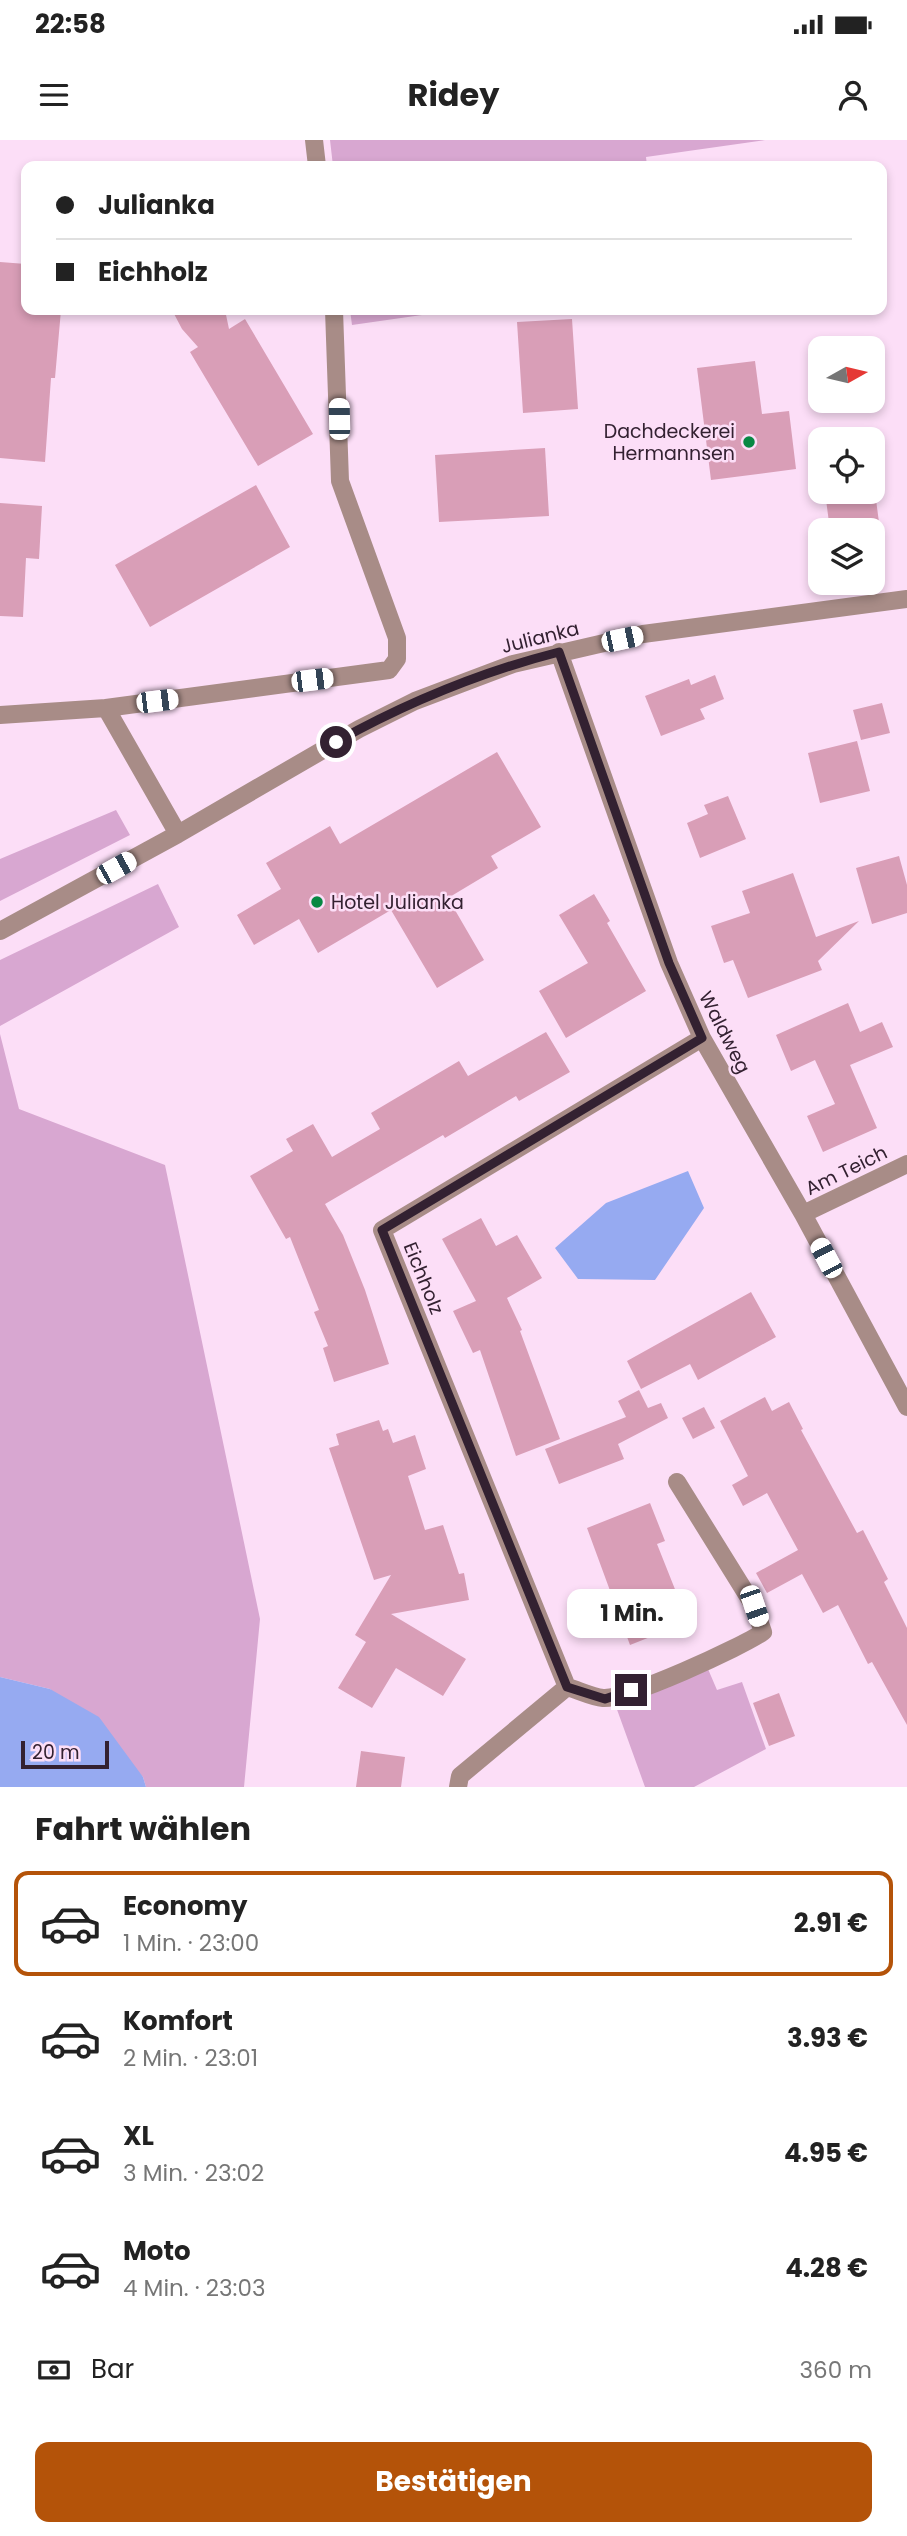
<!DOCTYPE html>
<html lang="de">
<head>
<meta charset="utf-8">
<style>
  body { margin:0; font-family:Poppins,sans-serif; background:#f2f2f2; color:#222; height:100vh; display:flex; flex-direction:column; font-size:26px; white-space:nowrap }
  * { box-sizing:border-box; margin:0 }
  p { font-size:23px; color:#767676 }
  .icon { flex:none; width:38px; height:38px; fill:none; stroke:currentColor; stroke-width:2; stroke-linecap:round; stroke-linejoin:round }
  .map { position:relative; height:1647px; overflow:hidden }
  .sheet { display:flex; flex-direction:column; background:#fff; flex:1 }
  .sheet>* { flex:none }
  .guide { position:absolute; left:21px; top:21px; width:866px; height:154px; border-radius:14px; box-shadow:0 4px 10px #0003; display:grid; align-content:center; height:154px; padding:0 35px; background:#fff }
  .needle { width:46px; rotate:82deg }
  .fabs { position:absolute; left:808px; top:196px; display:grid; gap:14px }
  .fabs a { display:grid; place-items:center; width:77px; height:77px; border-radius:14px; background:#fff; box-shadow:0 4px 10px #0003; font-size:35px }
  .scale { position:absolute; left:21px; bottom:18px; width:88px; box-sizing:border-box; padding-left:7px; border:4px solid #332131; border-top:0; font-size:19px; line-height:24px; white-space:nowrap; color:#332131; -webkit-text-stroke:5px #fcdef7; paint-order:stroke }
  .end { position:absolute; width:32px; height:32px; margin:-16px; border:9px solid #332131; background:#fff; box-shadow:0 0 0 4px #fff }
  .from { border-radius:50% }
  .bubble { position:absolute; height:49px; border-radius:14px; background:#fff; box-shadow:0 4px 10px #0003; font-size:23px; font-weight:700; line-height:49px; text-align:center }
  .car { position:absolute; width:21px; height:42px; margin:-21px -10px; border-radius:9px; box-shadow:0 0 5px 2px #0007; background:linear-gradient(#fff 24%,#345 0 40%,#fff 0 76%,#345 0 86%,#fff 0) }
  .guide b { display:flex; align-items:center; gap:24px; height:66px; font-size:26px }
  .guide b+b { border-top:2px solid #e0e0e0 }
  .guide i { width:18px; height:18px; background:#222 }
  ul { padding:0; list-style:none }
  li { display:flex; align-items:center; gap:21px; height:105px; margin:0 14px 10px; padding:0 21px; border:4px solid transparent; border-radius:14px }
  li div { flex:1 }
  li b { display:block; font-size:26px }
  li em { font-style:normal; font-weight:700 }
  li.active { border-color:#b45309 }
  li>.icon { width:63px; height:63px; stroke-width:1.5 }
  h2 { padding:0 35px; font-size:32px; line-height:84px }
  .pay { display:flex; align-items:center; gap:18px; height:77px; padding:0 35px; font-size:26px }
  .pay p { margin-inline-start:auto }
  .action { display:flex; gap:14px; margin-top:auto; padding:14px 35px }
  .action a { flex:1; height:80px; border-radius:14px; background:#b45309; color:#fff; font-size:28px; font-weight:700; line-height:80px; text-align:center }
  .status { display:flex; justify-content:space-between; align-items:center; height:49px; padding:0 35px; background:#fff; direction:ltr }
  .status svg { height:19px; fill:currentColor }
  header { display:flex; justify-content:space-between; align-items:center; height:91px; padding:0 35px; background:#fff; font-size:32px; font-weight:700 }
  .map>svg:first-child { display:block }
  .green { fill:#d8a7d1 }
  .water { fill:#96aaf1 }
  .building { fill:#d99eb7 }
  .lines { fill:none; stroke-linecap:round; stroke-linejoin:round }
  .minor { stroke:#a88c87; stroke-width:18 }
  .route { stroke:#332131; stroke-width:9 }
  .poi-dot { fill:#078843; stroke:#fcdef7; stroke-width:2.5 }
  .labels { text-anchor:middle; stroke-width:5; stroke-linejoin:round; paint-order:stroke }
  .poi-label { font-size:19px; fill:#332131; stroke:#fcdef7; text-anchor:end }
  .street-label { font-size:19px; fill:#332131; stroke:#fcdef7 }
</style>
</head>
<body>
<div class="status"><b>22:58</b><svg viewBox="0 0 49 12"><path d="M0 12V9h3v3zM5 12V6h3v6zM10 12V3h3v9zM15 12V0h3v12zM26 1h20v11H26zM47 4h2v5h-2z"/></svg></div>
<header><svg class="icon" aria-label="menu" viewBox="0 0 24 24"><path d="M4 6h16M4 12h16M4 18h16"/></svg>Ridey<svg class="icon" aria-label="person" viewBox="0 0 24 24"><circle cx="12" cy="8" r="4"/><path d="M4 21q1-7 8-7t8 7"/></svg></header>
<div class="map">
<svg width="907" height="1647" viewBox="0 0 907 1647">
  <rect width="100%" height="100%" fill="#fcdef7"/>
  <path class="green" d="M330 0H765L646 17 647 26H333Z
    M350 170H457L352 185Z
    M116 670 130 695 0 761V719Z
    M158 744 179 787 0 886V820Z
    M0 894 19 969 165 1025 260 1479 244 1647H146L143 1637 50 1549 0 1537Z
    M708 1529 717 1550 742 1542 766 1609 694 1647H645L615 1564Z"/>
  <path class="water" d="M688 1031 704 1068 655 1140 578 1139 555 1108 606 1063Z
    M0 1537 50 1549 99 1577 143 1637 146 1647H0Z"/>
  <path class="building" d="M0 122 26 124V170H61L55 238H51L45 322 0 318Z
    M172 170H225L229 189 245 179 313 294 258 326 190 212 198 207 182 189Z
    M572 179 578 269 523 273 517 182Z
    M755 221 762 274 789 271 796 329 711 340 697 228Z
    M545 308 549 376 439 382 435 315Z
    M256 345 290 407 150 487 115 425Z
    M825 352H875L880 390H830Z
    M0 363 42 366 39 419 26 418 23 477 0 476Z
    M715 535 724 559 700 569 705 579 661 596 645 556 689 539 691 545Z
    M882 563 890 593 861 600 853 570Z
    M857 601 870 651 820 663 808 613Z
    M497 612 541 687 491 716 498 728 448 758 484 820 437 848 391 770 318 813 299 779 254 805 237 775 281 749 266 723 330 686 340 704Z
    M728 656 746 699 700 718 687 683 708 674 704 665Z
    M899 716 907 745V773L872 784 856 728Z
    M793 733 816 797 859 781 818 821 822 830 748 858 733 820 724 823 711 786 750 773 742 751Z
    M594 754 610 781 607 783 646 851 566 898 539 851 588 823 559 775Z
    M848 863 860 892 882 882 893 907 850 925 877 988 823 1012 807 976 835 964 815 920 791 931 776 895Z
    M546 892 570 932 519 961 516 956 445 998 443 995 325 1064 343 1095 365 1150 389 1224 334 1242 323 1208 328 1206 314 1172 319 1170 290 1097 286 1099 250 1036 293 1011 286 999 313 984 332 1017 380 989 371 973 398 957 459 921 468 936Z
    M481 1078 496 1106 517 1095 542 1138 507 1158 522 1190 520 1191 560 1299 516 1316 480 1210 473 1213 453 1171 476 1161 442 1099Z
    M751 1152 776 1197 698 1240 690 1224 641 1249 627 1221Z
    M639 1250 648 1268 661 1263 668 1278 618 1304 624 1319 559 1344 545 1309 626 1277 618 1261Z
    M765 1257 772 1271 789 1262 803 1289 801 1290 857 1393 863 1390 888 1439 884 1442 907 1488V1585L872 1522 868 1524 838 1465 823 1473 802 1434 767 1453 756 1433 798 1410 767 1353 743 1366 732 1345 748 1336 720 1281Z
    M704 1267 715 1288 693 1299 682 1278Z
    M379 1280 383 1291 388 1289 393 1303 415 1295 426 1329 408 1336 425 1390 443 1385 459 1434 464 1433 469 1460 391 1474 466 1519 443 1556 396 1528 372 1568 338 1548 366 1502 355 1495 391 1435 374 1440 329 1308 339 1305 336 1294Z
    M650 1363 665 1401 657 1404 688 1482 630 1505 587 1388Z
    M779 1553 795 1596 769 1606 753 1563Z
    M361 1611 405 1617 401 1647H356Z"/>
  <g class="lines">
    <path class="minor" d="M314 0 317 26
      M559 512 669 823 702 898 803 1074 907 1267
      M0 575 106 568
      M178 694 106 568 389 530 397 519V498L340 341 334 170
      M0 791 178 694 359 589 415 561 513 524 643 494 907 459
      M803 1074 907 1024
      M567 1547C578 1550 592 1557 603 1558 626 1560 742 1507 763 1492L754 1466 677 1342
      M458 1647 460 1636 567 1547 382 1090 702 898"/>
  </g>
  <g class="lines">
    <path class="route" d="M336 602C406 563 481 532 559 512L669 823 702 898 382 1090 567 1547 605 1559 631 1550"/>
  </g>
  <g class="poi-dot">
    <circle cx="749" cy="302" r="7"/>
    <circle cx="317" cy="762" r="7"/>
  </g>
  <g class="labels">
    <g class="poi-label">
      <text x="735" y="298">Dachdeckerei<tspan x="735" dy="22">Hermannsen</tspan></text>
      <text x="331" y="769" text-anchor="start">Hotel Julianka</text>
    </g>
    <g class="street-label">
      <text transform="translate(540 497) rotate(-14)" y="7">Julianka</text>
      <text transform="translate(725 892) rotate(63)" y="7">Waldweg</text>
      <text transform="translate(846 1030) rotate(-26)" y="7">Am Teich</text>
      <text transform="translate(424 1138) rotate(68)" y="7">Eichholz</text>
    </g>
  </g>
</svg>
<div class="fabs">
<a><svg class="needle" viewBox="-14 -14 28 28"><path d="M0-13l5 13h-10z" fill="#e53935"/><path d="M0 13l5-13h-10z" fill="#767676"/></svg></a>
<a><svg class="icon" aria-label="locate" viewBox="0 0 24 24"><circle cx="12" cy="12" r="6"/><path d="M12 2v4M12 18v4M2 12h4M18 12h4"/></svg></a>
<a><svg class="icon" aria-label="layers" viewBox="0 0 24 24"><path d="M12 4l9 5-9 5-9-5zM3 14l9 5 9-5"/></svg></a>
</div>
<div class="scale">20 m</div>
<i class="end from" style="left:336px;top:602px"></i>
<i class="end" style="left:631px;top:1550px"></i>
<div class="bubble" style="left:567px;top:1449px;width:130px">1 Min.</div>
<i class="car" style="left:339px;top:279px;rotate:359deg"></i>
<i class="car" style="left:622px;top:499px;rotate:78deg"></i>
<i class="car" style="left:312px;top:540px;rotate:83deg"></i>
<i class="car" style="left:157px;top:561px;rotate:83deg"></i>
<i class="car" style="left:116px;top:728px;rotate:61deg"></i>
<i class="car" style="left:826px;top:1118px;rotate:332deg"></i>
<i class="car" style="left:754px;top:1466px;rotate:161deg"></i>
<div class="guide">
<b><i class="from"></i>Julianka</b>
<b><i></i>Eichholz</b>
</div>
</div>
<section class="sheet">
<h2>Fahrt wählen</h2>
<ul>
<li class="active"><svg class="icon" aria-label="car" viewBox="0 0 24 24"><path d="M5 17H2v-5l4-1 3-4h7l3 4 3 1v5h-3M9 17h6M6 11h13"/><circle cx="7" cy="17" r="2"/><circle cx="17" cy="17" r="2"/></svg><div><b>Economy</b><p>1 Min. · 23:00</p></div><em>2.91 €</em></li>
<li><svg class="icon" aria-label="car" viewBox="0 0 24 24"><path d="M5 17H2v-5l4-1 3-4h7l3 4 3 1v5h-3M9 17h6M6 11h13"/><circle cx="7" cy="17" r="2"/><circle cx="17" cy="17" r="2"/></svg><div><b>Komfort</b><p>2 Min. · 23:01</p></div><em>3.93 €</em></li>
<li><svg class="icon" aria-label="car" viewBox="0 0 24 24"><path d="M5 17H2v-5l4-1 3-4h7l3 4 3 1v5h-3M9 17h6M6 11h13"/><circle cx="7" cy="17" r="2"/><circle cx="17" cy="17" r="2"/></svg><div><b>XL</b><p>3 Min. · 23:02</p></div><em>4.95 €</em></li>
<li><svg class="icon" aria-label="car" viewBox="0 0 24 24"><path d="M5 17H2v-5l4-1 3-4h7l3 4 3 1v5h-3M9 17h6M6 11h13"/><circle cx="7" cy="17" r="2"/><circle cx="17" cy="17" r="2"/></svg><div><b>Moto</b><p>4 Min. · 23:03</p></div><em>4.28 €</em></li>
</ul>
<div class="pay"><svg class="icon" aria-label="cash" viewBox="0 0 24 24"><path d="M3 7h18v10H3z"/><circle cx="12" cy="12" r="2"/></svg>Bar<p>360 m</p></div>
<div class="action"><a>Bestätigen</a></div>
</section>
</body>
</html>
